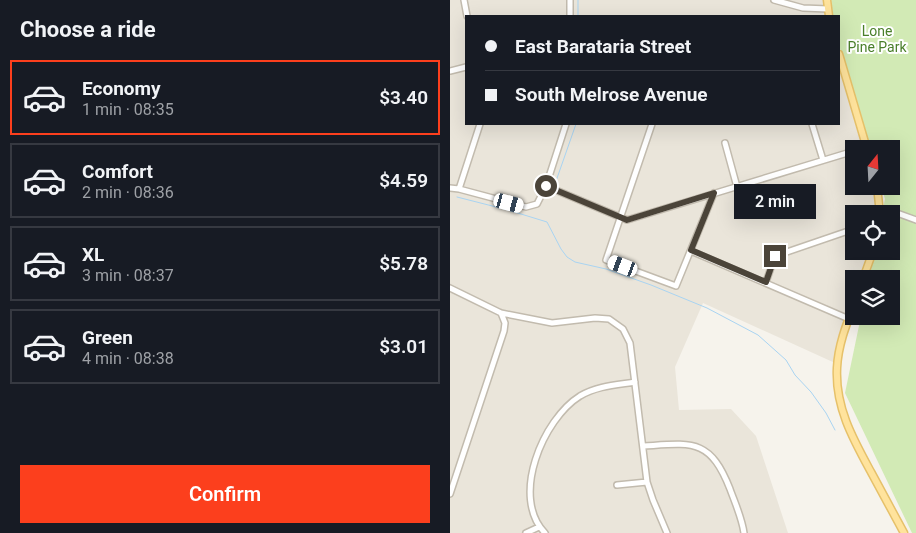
<!DOCTYPE html>
<html lang="en">
<head>
<meta charset="utf-8">
<style>
  body { margin:0; font-family:Roboto,sans-serif; background:#242831; color:#f1f3f6; height:100vh; display:flex; flex-direction:column; font-size:19px; white-space:nowrap }
  * { box-sizing:border-box; margin:0 }
  p { font-size:16px; color:#9ea1a6 }
  .icon { flex:none; width:28px; height:28px; fill:none; stroke:currentColor; stroke-width:2; stroke-linecap:round; stroke-linejoin:round }
  .map { position:relative; flex:1; overflow:hidden }
  .details { display:flex; flex-direction:column; background:#171b24; width:450px }
  .details>* { flex:none }
  .hud { position:absolute; left:15px; top:15px; width:375px; height:110px; border-radius:0px; box-shadow:0 5px 20px #0002; display:grid; align-content:center; height:110px; padding:0 20px; background:#171b24 }
  .needle { width:32px; rotate:18deg }
  .buttons { position:absolute; left:395px; top:140px; display:grid; gap:10px }
  .buttons a { display:grid; place-items:center; width:55px; height:55px; border-radius:0px; background:#171b24; box-shadow:0 5px 20px #0002; font-size:25px }
  .end { position:absolute; width:22px; height:22px; margin:-11px; border:6px solid #4b4439; background:#fff; box-shadow:0 0 0 2px #fff }
  .from { border-radius:50% }
  .bubble { position:absolute; height:35px; border-radius:0px; background:#171b24; box-shadow:0 5px 20px #0002; font-size:16px; font-weight:600; line-height:35px; text-align:center }
  .car { position:absolute; width:15px; height:30px; margin:-15px -8px; border-radius:6px; box-shadow:0 0 4px 1px #0007; background:linear-gradient(#fff 24%,#345 0 40%,#fff 0 76%,#345 0 86%,#fff 0) }
  .hud b { display:flex; align-items:center; gap:18px; height:48px; font-size:19px }
  .hud b+b { border-top:1px solid #363941 }
  .hud i { width:12px; height:12px; background:#f1f3f6 }
  ul { padding:0; list-style:none }
  li { display:flex; align-items:center; gap:15px; height:75px; margin:0 10px 8px; padding:0 10px; border:2px solid #363941; border-radius:0px }
  li div { flex:1 }
  li b { display:block; font-size:19px }
  li em { font-style:normal; font-weight:600 }
  li.selected { border-color:#fc3f1d }
  li>.icon { width:45px; height:45px; stroke-width:1.5 }
  h2 { padding:0 20px; font-size:22px; line-height:60px }
  .action { display:flex; gap:10px; margin-top:auto; padding:10px 20px }
  .action a { flex:1; height:58px; border-radius:0px; background:#fc3f1d; color:#fff; font-size:20px; font-weight:600; line-height:58px; text-align:center }
  main { display:flex; flex:1; min-height:0 }
  .map>svg:first-child { display:block }
  .residential { fill:#eae5da }
  .green { fill:#d2eab5 }
  .lines { fill:none; stroke-linecap:round; stroke-linejoin:round }
  .stream { stroke:#a9d4f2; stroke-width:1 }
  .minor-casing { stroke:#c2bbae; stroke-width:8 }
  .major-casing { stroke:#e6c16a; stroke-width:9 }
  .minor { stroke:#fff; stroke-width:5 }
  .major { stroke:#ffe39c; stroke-width:6 }
  .route { stroke:#4b4439; stroke-width:6 }
  .labels { text-anchor:middle; stroke-width:4; stroke-linejoin:round; paint-order:stroke }
  .park-label { font-size:14px; fill:#4a7f2a; stroke:#fff }
</style>
</head>
<body>
<main>
<section class="details">
<h2>Choose a ride</h2>
<ul>
<li class="selected"><svg class="icon" aria-label="car" viewBox="0 0 24 24"><path d="M5 17H2v-5l4-1 3-4h7l3 4 3 1v5h-3M9 17h6M6 11h13"/><circle cx="7" cy="17" r="2"/><circle cx="17" cy="17" r="2"/></svg><div><b>Economy</b><p>1 min · 08:35</p></div><em>$3.40</em></li>
<li><svg class="icon" aria-label="car" viewBox="0 0 24 24"><path d="M5 17H2v-5l4-1 3-4h7l3 4 3 1v5h-3M9 17h6M6 11h13"/><circle cx="7" cy="17" r="2"/><circle cx="17" cy="17" r="2"/></svg><div><b>Comfort</b><p>2 min · 08:36</p></div><em>$4.59</em></li>
<li><svg class="icon" aria-label="car" viewBox="0 0 24 24"><path d="M5 17H2v-5l4-1 3-4h7l3 4 3 1v5h-3M9 17h6M6 11h13"/><circle cx="7" cy="17" r="2"/><circle cx="17" cy="17" r="2"/></svg><div><b>XL</b><p>3 min · 08:37</p></div><em>$5.78</em></li>
<li><svg class="icon" aria-label="car" viewBox="0 0 24 24"><path d="M5 17H2v-5l4-1 3-4h7l3 4 3 1v5h-3M9 17h6M6 11h13"/><circle cx="7" cy="17" r="2"/><circle cx="17" cy="17" r="2"/></svg><div><b>Green</b><p>4 min · 08:38</p></div><em>$3.01</em></li>
</ul>
<div class="action"><a>Confirm</a></div>
</section>
<div class="map">
<svg width="466" height="533" viewBox="0 0 466 533">
  <rect width="100%" height="100%" fill="#f6f3ec"/>
  <path class="residential" d="M0 0H373L375 16H16V124H389V65L414 149H404V186H424L427 214H404V251H419L410 279H404V295L390 331 385 363 253 303 225 367 229 410 281 409 306 436 338 533H0Z"/>
  <path class="green" d="M381 0H466V533H462L395 393 411 316H441V279H419L425 251H441V214H432L435 199 431 186H441V149H420L389 45V16H383Z"/>
  <g class="lines">
    <path class="stream" d="M128 0V16
      M105 184 126 124
      M7 197 58 210 97 222 111 249 117 257 125 262 156 269 201 285 257 308 308 335 336 360 345 375 361 392 376 413 385 430"/>
    <g class="minor-casing">
      <path id="minor" d="M14 0 17 16
        M120 0V16
        M324 0 353 8 378 9
        M0 71 16 67
        M202 124 156 260 226 286 264 193
        M362 124 373 160
        M275 143 287 187
        M96 186 116 124
        M0 188 9 189 76 207 87 204 96 186 177 220 404 151
        M9 189 30 124
        M430 210 447 213 466 220
        M241 251 399 319
        M316 282 325 256 404 229
        M0 288 51 313 102 323 145 318 159 319 173 329 180 343 197 482 203 500 217 533
        M194 446C242 443 260 438 280 489 285 503 292 518 294 533
        M167 485 197 482
        M0 494 54 331 55 323 51 313
        M76 533 89 527
        M95 533C60 497 93 419 130 396 147 386 166 385 185 382"/>
    </g>
    <g class="major-casing">
      <path id="major" d="M377 0 379 16
        M389 54 417 149
        M427 186 430 214
        M413 279 423 251
        M404 305C396 325 388 346 387 368 385 407 403 439 421 472 432 492 443 513 454 533"/>
    </g>
    <use href="#minor" class="minor"/>
    <use href="#major" class="major"/>
  </g>
  <g class="lines">
    <path class="route" d="M96 186 177 220 264 193 241 250 316 282 325 256"/>
  </g>
  <g class="labels">
    <g class="park-label">
      <text x="427" y="36">Lone<tspan x="427" dy="16">Pine Park</tspan></text>
    </g>
  </g>
</svg>
<div class="buttons">
<a><svg class="needle" viewBox="-14 -14 28 28"><path d="M0-13l5 13h-10z" fill="#e53935"/><path d="M0 13l5-13h-10z" fill="#9ea1a6"/></svg></a>
<a><svg class="icon" aria-label="locate" viewBox="0 0 24 24"><circle cx="12" cy="12" r="6"/><path d="M12 2v4M12 18v4M2 12h4M18 12h4"/></svg></a>
<a><svg class="icon" aria-label="layers" viewBox="0 0 24 24"><path d="M12 4l9 5-9 5-9-5zM3 14l9 5 9-5"/></svg></a>
</div>
<i class="end from" style="left:96px;top:186px"></i>
<i class="end" style="left:325px;top:256px"></i>
<div class="bubble" style="left:284px;top:184px;width:82px">2 min</div>
<i class="car" style="left:59px;top:203px;rotate:105deg"></i>
<i class="car" style="left:173px;top:266px;rotate:291deg"></i>
<div class="hud">
<b><i class="from"></i>East Barataria Street</b>
<b><i></i>South Melrose Avenue</b>
</div>
</div>
</main>
</body>
</html>
